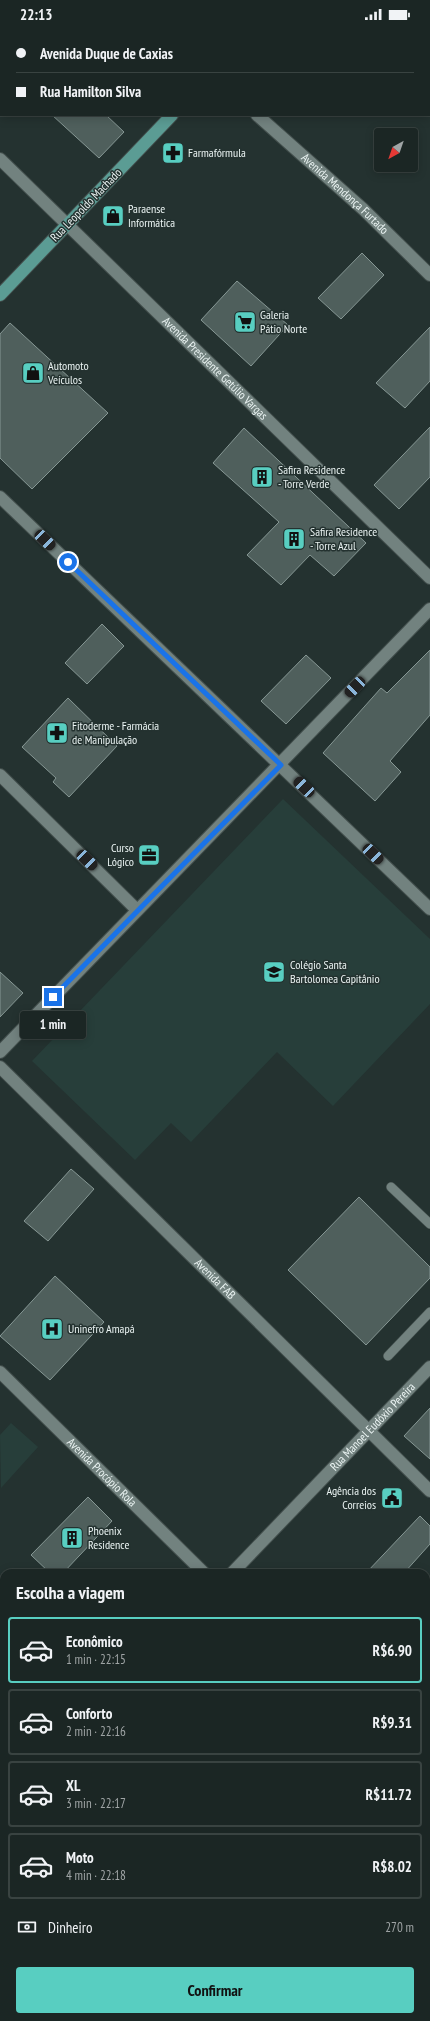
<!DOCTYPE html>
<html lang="pt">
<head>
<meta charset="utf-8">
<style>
  body { margin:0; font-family:"PT Sans Narrow",sans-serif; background:#283231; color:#f1f3f6; height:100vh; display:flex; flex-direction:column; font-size:15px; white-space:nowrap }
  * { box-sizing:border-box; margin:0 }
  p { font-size:13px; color:#a0a5a6 }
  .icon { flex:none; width:22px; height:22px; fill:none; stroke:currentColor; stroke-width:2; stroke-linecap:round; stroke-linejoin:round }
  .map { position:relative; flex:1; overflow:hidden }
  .sheet { position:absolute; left:0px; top:1541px; width:430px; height:452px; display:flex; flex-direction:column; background:#1b2624; border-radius:12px 12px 0 0; box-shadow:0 2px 10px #0003,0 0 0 1px #394341 }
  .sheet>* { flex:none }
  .top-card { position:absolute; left:0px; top:0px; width:430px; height:88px; box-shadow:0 2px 10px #0003,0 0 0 1px #394341; display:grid; align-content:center; height:88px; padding:0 16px; background:#1b2624 }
  .needle { width:26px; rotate:220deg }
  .tools { position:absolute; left:374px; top:100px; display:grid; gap:8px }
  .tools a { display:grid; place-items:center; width:44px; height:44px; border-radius:4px; background:#1b2624; box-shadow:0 2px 10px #0003,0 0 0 1px #394341; font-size:20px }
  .end { position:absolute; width:18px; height:18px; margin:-9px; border:5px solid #1a73e8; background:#fff; box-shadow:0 0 0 2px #fff }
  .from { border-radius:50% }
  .bubble { position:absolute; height:28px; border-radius:4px; background:#1b2624; box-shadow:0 2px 10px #0003,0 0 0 1px #394341; font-size:13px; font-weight:600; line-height:28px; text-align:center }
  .car { position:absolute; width:12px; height:24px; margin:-12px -6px; border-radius:5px; box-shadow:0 0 3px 1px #0007; background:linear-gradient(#222 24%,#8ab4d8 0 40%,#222 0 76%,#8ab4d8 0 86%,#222 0) }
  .top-card b { display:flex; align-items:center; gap:14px; height:38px; font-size:15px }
  .top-card b+b { border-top:1px solid #394341 }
  .top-card i { width:10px; height:10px; background:#f1f3f6 }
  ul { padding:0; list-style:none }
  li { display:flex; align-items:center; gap:12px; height:66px; margin:0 8px 6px; padding:0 8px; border:2px solid #394341; border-radius:4px }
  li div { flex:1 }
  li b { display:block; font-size:15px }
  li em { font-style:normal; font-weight:600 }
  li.on { border-color:#58cec1 }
  li>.icon { width:36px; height:36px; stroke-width:1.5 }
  h2 { padding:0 16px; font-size:18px; line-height:48px }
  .pay { display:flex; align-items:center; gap:10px; height:44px; padding:0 16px; font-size:15px }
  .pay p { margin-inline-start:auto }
  .primary-button { display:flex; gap:8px; margin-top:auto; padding:8px 16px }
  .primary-button a { flex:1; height:46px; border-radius:4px; background:#58cec1; color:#111; font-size:16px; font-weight:600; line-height:46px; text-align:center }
  .status { display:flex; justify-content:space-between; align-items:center; height:28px; padding:0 20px; background:#1b2624; direction:ltr }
  .status svg { height:11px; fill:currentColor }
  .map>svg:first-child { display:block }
  .built { fill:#273e3a }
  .building { fill:#4f5f5c; stroke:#869794 }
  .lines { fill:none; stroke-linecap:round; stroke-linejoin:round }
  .service-casing { stroke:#424e4c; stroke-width:10 }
  .minor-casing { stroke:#424e4c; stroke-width:14 }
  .tertiary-casing { stroke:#424e4c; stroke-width:14 }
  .secondary-casing { stroke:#424e4c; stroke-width:14 }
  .primary-casing { stroke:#424e4c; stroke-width:14 }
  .service { stroke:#72827f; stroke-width:9 }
  .minor { stroke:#72827f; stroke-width:12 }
  .tertiary { stroke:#72827f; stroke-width:12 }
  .secondary { stroke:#72827f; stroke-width:12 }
  .primary { stroke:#5b9c94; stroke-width:12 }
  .route { stroke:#1a73e8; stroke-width:5 }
  .labels { text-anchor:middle; stroke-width:3; stroke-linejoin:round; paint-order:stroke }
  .poi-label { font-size:12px; fill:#eaf3f2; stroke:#243230; text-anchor:start }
  .street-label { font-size:12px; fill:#eaf3f2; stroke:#243230 }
</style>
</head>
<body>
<div class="status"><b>22:13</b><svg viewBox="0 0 49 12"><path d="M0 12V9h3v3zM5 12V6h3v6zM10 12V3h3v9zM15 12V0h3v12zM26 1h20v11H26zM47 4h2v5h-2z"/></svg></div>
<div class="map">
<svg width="430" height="1993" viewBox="0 0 430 1993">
  <rect width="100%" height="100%" fill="#243230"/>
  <path class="built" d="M283 771 430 911V976L333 1078 277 1024 191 1114 171 1095 135 1132 32 1033Z
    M11 1395 38 1419 1 1460 0 1407Z"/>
  <path class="building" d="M52 87H106L124 104 99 130Z
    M362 225 384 247 341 291 318 270Z
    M237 253 288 297 251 338 201 292Z
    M10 295 108 385 32 461 0 430V306Z
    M430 299V353L405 380 376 355Z
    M430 399V449L399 481 374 457Z
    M244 400 366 515 334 548 310 527 281 557 247 527 279 494 213 435Z
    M102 596 124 618 87 656 65 635Z
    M430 622V687L390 733 401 744 375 773 323 725 381 660 387 665Z
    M306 627 331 650 286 696 261 673Z
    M68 670 117 718 69 769 53 754 56 750 22 719Z
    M0 944 23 965 0 989Z
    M71 1141 94 1161 48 1213 24 1193Z
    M359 1169 430 1239V1250L366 1317 288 1242Z
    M55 1248 104 1294 50 1352 0 1308Z
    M430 1380V1431L404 1408Z
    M88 1469 112 1493 63 1545H50L31 1527Z
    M420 1488 430 1498V1516L404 1545H366Z"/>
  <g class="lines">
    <g class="service-casing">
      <path id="service" d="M391 1159 430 1196
        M388 1328 430 1284"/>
    </g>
    <g class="minor-casing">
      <g id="minor">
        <path id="s1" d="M0 131 430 550"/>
        <path d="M0 469 430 881"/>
        <path d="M0 747 137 882"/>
        <path d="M0 1024 430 581"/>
        <path id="s2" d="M0 1344 204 1545"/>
        <path id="s3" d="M232 1545 430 1339"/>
        <path d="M0 1632 4 1636"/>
        <path d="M426 1760 430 1764"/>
        <path d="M0 1786 4 1782"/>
        <path d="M0 1928 4 1932"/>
        <path d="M61 1989 65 1993"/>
        <path d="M369 1989 373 1993"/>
      </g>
    </g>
    <g class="tertiary-casing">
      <g id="tertiary">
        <path d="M146 0 147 1"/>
        <path d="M186 0 187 1"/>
        <path id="s4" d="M257 87 363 181 430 247"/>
      </g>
    </g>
    <g class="secondary-casing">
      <g id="secondary">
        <path id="s5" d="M0 1039 430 1463"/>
      </g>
    </g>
    <g class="primary-casing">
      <path id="primary" d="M256 1 257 0
        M0 267 172 87"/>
    </g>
    <use href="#service" class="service"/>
    <use href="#minor" class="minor"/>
    <use href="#tertiary" class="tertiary"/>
    <use href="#secondary" class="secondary"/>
    <use href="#primary" class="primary"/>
  </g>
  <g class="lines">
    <path class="route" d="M53 969 281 737 68 534"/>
  </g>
  <defs>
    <g id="pharmacy-square" transform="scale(1.15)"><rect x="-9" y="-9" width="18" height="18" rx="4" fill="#58cec1" stroke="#243230"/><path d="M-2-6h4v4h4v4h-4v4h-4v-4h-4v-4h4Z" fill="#111"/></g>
    <g id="shop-square" transform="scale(1.15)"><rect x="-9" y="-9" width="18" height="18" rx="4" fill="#58cec1" stroke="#243230"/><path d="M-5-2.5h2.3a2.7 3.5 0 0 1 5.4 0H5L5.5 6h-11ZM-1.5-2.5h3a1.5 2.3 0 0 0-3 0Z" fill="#111"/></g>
    <g id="supermarket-square" transform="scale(1.15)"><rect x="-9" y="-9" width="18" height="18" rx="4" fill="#58cec1" stroke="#243230"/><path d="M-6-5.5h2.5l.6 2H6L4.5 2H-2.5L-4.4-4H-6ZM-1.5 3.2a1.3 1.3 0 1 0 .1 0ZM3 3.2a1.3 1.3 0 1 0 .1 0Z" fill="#111"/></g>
    <g id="building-square" transform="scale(1.15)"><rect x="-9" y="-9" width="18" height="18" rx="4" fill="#58cec1" stroke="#243230"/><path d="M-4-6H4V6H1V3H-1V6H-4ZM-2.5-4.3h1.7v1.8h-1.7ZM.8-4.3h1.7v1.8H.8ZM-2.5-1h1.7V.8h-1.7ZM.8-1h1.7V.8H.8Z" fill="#111"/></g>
    <g id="office-square" transform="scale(1.15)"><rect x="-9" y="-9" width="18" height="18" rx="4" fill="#58cec1" stroke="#243230"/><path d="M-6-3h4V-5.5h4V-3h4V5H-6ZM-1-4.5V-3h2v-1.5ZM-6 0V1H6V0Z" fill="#111"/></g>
    <g id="school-square" transform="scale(1.15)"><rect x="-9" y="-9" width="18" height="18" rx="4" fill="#58cec1" stroke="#243230"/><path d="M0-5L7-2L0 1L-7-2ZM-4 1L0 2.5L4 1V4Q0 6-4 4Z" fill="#111"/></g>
    <g id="hospital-square" transform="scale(1.15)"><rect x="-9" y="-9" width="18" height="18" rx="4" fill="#58cec1" stroke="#243230"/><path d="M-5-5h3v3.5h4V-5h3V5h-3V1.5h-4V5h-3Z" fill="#111"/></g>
    <g id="civic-square" transform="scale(1.15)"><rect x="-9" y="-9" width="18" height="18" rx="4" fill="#58cec1" stroke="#243230"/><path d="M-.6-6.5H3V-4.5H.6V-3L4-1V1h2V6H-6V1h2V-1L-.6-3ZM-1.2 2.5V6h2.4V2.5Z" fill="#111"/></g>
  </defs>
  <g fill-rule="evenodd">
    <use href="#pharmacy-square" x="173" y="125"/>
    <use href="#shop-square" x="113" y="188"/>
    <use href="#supermarket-square" x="245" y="294"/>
    <use href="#shop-square" x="33" y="345"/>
    <use href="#building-square" x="262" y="449"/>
    <use href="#building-square" x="294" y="511"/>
    <use href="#pharmacy-square" x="57" y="705"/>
    <use href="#office-square" x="149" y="827"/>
    <use href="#school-square" x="274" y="944"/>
    <use href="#hospital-square" x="52" y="1301"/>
    <use href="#civic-square" x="392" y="1470"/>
    <use href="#building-square" x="72" y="1510"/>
  </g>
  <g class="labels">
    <g class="poi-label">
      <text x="188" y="129">Farmafórmula</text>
      <text x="128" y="185">Paraense<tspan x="128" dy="14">Informática</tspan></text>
      <text x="260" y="291">Galeria<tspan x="260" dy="14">Pátio Norte</tspan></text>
      <text x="48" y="342">Automoto<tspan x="48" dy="14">Veículos</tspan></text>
      <text x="278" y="446">Safira Residence<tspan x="278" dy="14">- Torre Verde</tspan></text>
      <text x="310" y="508">Safira Residence<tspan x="310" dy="14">- Torre Azul</tspan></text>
      <text x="72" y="702">Fitoderme - Farmácia<tspan x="72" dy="14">de Manipulação</tspan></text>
      <text x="134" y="824" text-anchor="end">Curso<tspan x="134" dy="14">Lógico</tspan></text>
      <text x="290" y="941">Colégio Santa<tspan x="290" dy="14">Bartolomea Capitânio</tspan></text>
      <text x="68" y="1305">Uninefro Amapá</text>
      <text x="376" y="1467" text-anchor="end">Agência dos<tspan x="376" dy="14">Correios</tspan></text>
      <text x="88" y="1507">Phoenix<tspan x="88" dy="14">Residence</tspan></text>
    </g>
    <g class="street-label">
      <text dy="4" stroke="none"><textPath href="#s4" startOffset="118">Avenida Mendonça Furtado</textPath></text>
      <text transform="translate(86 177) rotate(-46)" y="4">Rua Leopoldo Machado</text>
      <text dy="4" stroke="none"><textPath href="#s1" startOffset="300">Avenida Presidente Getúlio Vargas</textPath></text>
      <text dy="4" stroke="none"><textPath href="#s5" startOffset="302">Avenida FAB</textPath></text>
      <text dy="4" stroke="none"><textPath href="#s3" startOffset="203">Rua Manoel Eudóxio Pereira</textPath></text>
      <text dy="4" stroke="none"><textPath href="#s2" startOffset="143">Avenida Procópio Rola</textPath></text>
    </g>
  </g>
</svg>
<div class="tools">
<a><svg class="needle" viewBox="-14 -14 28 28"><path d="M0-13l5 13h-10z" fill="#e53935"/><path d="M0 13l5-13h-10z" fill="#a0a5a6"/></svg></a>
</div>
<i class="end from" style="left:68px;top:534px"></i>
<i class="end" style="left:53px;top:969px"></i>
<div class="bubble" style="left:20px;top:983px;width:66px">1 min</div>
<i class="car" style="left:45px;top:512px;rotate:134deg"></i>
<i class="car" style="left:355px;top:659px;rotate:224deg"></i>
<i class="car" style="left:304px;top:759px;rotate:314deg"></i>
<i class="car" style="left:373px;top:826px;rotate:134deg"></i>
<i class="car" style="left:87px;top:832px;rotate:134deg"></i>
<div class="top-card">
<b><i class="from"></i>Avenida Duque de Caxias</b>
<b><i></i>Rua Hamilton Silva</b>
</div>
<section class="sheet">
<h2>Escolha a viagem</h2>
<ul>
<li class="on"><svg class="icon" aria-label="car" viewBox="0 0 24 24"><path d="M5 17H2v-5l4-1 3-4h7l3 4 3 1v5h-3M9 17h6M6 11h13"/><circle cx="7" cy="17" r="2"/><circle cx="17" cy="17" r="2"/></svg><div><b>Econômico</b><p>1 min · 22:15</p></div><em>R$6.90</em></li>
<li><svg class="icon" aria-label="car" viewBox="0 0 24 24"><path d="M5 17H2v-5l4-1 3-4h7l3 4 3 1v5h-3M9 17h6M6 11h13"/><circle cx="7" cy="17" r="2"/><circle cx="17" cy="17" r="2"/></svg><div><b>Conforto</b><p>2 min · 22:16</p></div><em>R$9.31</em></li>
<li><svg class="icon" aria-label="car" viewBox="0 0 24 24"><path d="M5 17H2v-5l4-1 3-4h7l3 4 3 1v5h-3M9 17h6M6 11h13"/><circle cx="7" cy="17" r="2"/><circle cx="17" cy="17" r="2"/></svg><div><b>XL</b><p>3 min · 22:17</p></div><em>R$11.72</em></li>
<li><svg class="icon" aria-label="car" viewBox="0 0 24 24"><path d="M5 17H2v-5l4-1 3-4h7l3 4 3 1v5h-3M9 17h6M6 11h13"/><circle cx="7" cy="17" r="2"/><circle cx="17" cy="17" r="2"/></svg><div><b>Moto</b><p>4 min · 22:18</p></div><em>R$8.02</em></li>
</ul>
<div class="pay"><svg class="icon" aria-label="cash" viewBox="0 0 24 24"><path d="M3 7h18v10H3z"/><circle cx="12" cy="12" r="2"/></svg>Dinheiro<p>270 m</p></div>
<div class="primary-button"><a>Confirmar</a></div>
</section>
</div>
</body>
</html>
